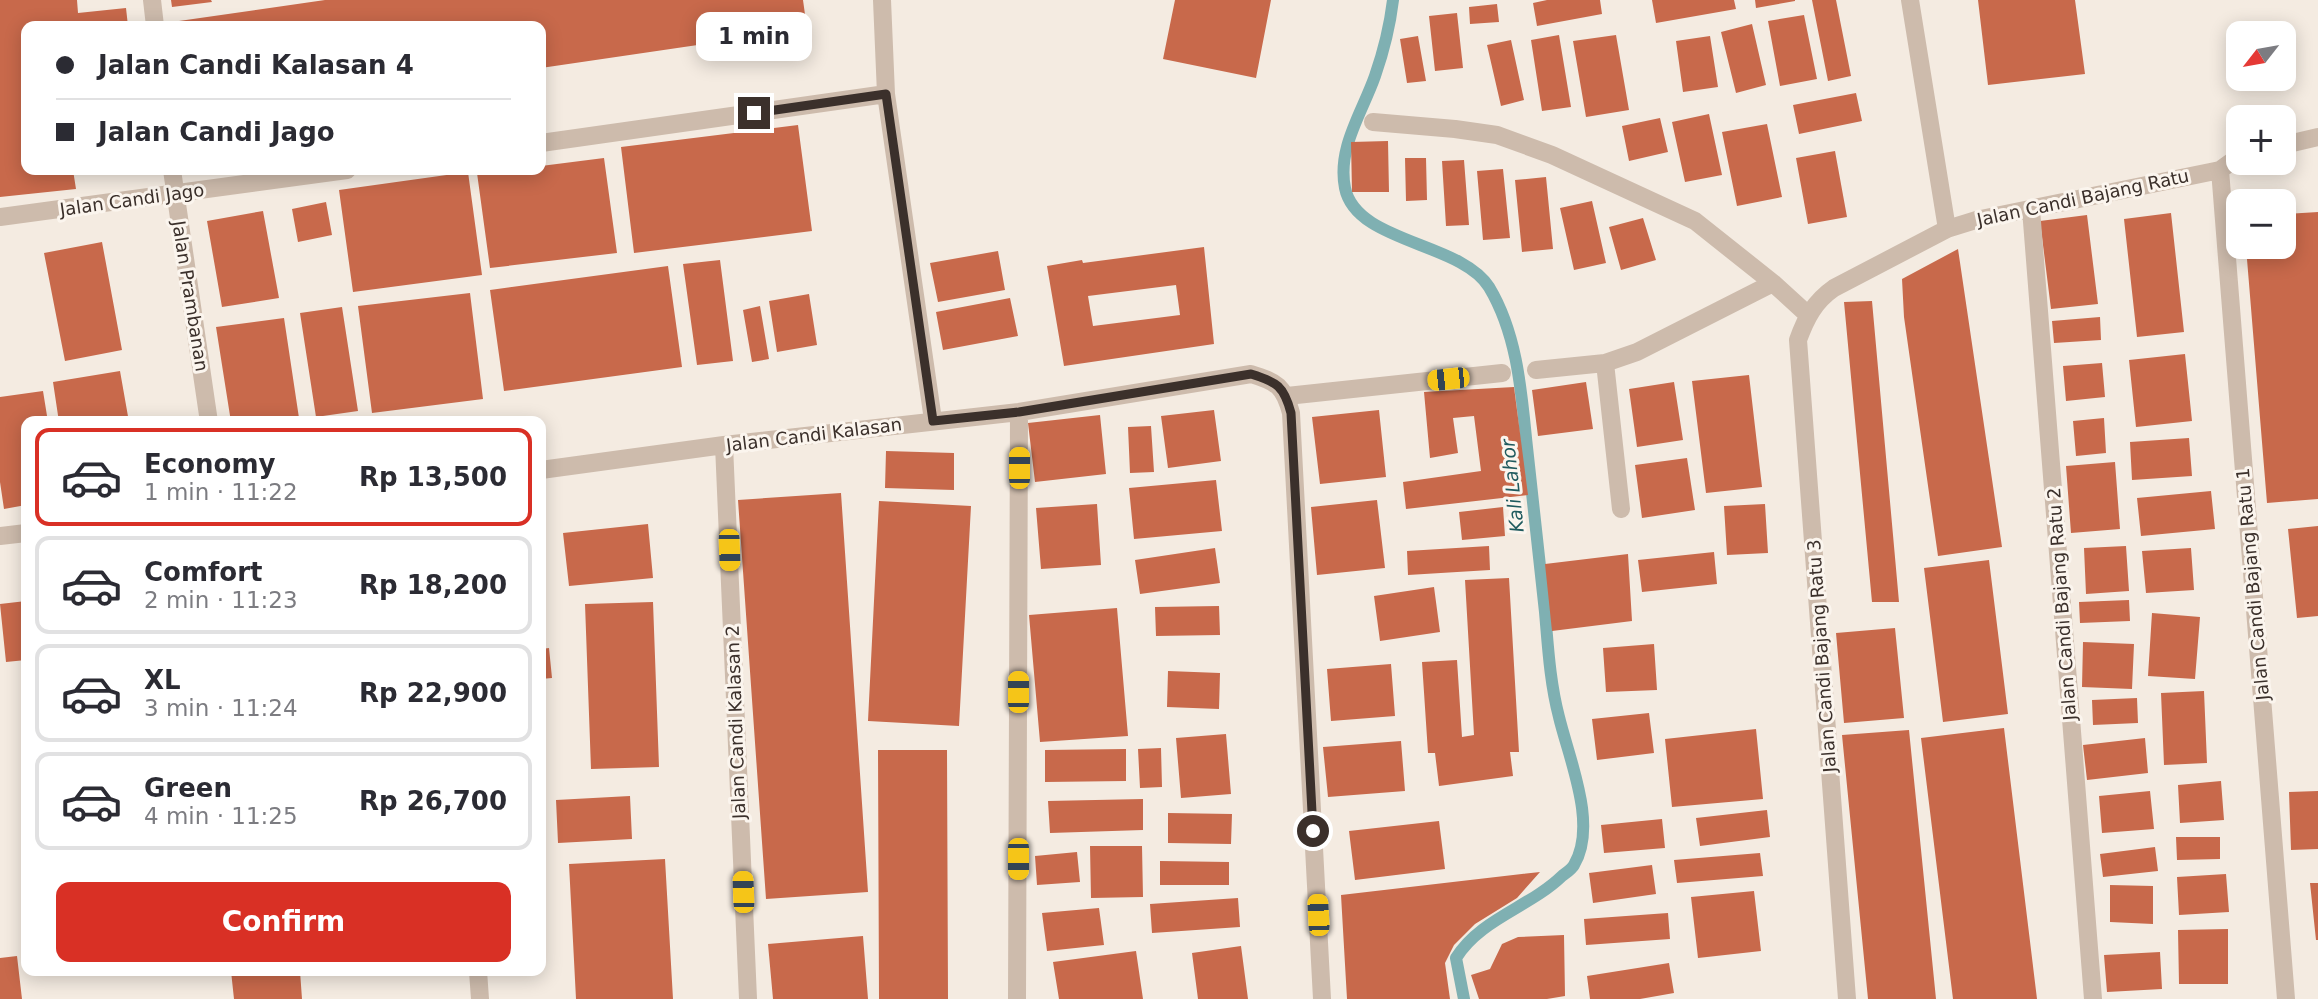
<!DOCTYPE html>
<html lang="en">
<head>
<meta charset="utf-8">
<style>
  body { margin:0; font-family:"DejaVu Sans",sans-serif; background:#f7f7f7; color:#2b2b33; height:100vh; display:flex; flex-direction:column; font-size:26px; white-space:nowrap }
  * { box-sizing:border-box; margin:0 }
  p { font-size:23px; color:#7c7c81 }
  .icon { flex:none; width:38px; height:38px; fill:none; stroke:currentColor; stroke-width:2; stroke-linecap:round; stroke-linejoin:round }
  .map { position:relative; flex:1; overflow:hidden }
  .side { position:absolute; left:21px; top:416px; width:525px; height:560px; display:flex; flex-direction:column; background:#fff; border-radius:14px; box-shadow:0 4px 18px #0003 }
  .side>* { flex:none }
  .top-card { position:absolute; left:21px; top:21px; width:525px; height:154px; border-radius:14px; box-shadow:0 4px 18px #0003; display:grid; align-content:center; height:154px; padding:0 35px; background:#fff }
  .needle { width:46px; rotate:239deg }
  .tools { position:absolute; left:2226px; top:21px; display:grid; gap:14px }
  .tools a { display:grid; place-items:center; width:70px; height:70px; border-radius:14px; background:#fff; box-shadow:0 4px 18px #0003; font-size:35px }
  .end { position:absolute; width:32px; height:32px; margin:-16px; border:9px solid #3b302b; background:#fff; box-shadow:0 0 0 4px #fff }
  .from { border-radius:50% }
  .bubble { position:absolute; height:49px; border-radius:14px; background:#fff; box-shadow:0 4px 18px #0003; font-size:23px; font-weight:800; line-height:49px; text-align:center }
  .car { position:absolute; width:21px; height:42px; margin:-21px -10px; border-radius:9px; box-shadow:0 0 5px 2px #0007; background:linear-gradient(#f5c518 24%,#345 0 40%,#f5c518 0 76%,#345 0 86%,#f5c518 0) }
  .top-card b { display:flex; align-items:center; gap:24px; height:66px; font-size:26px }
  .top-card b+b { border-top:2px solid #e1e1e2 }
  .top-card i { width:18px; height:18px; background:#2b2b33 }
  ul { padding:12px 0 0; list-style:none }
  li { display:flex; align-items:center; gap:21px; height:98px; margin:0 14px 10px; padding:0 21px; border:4px solid #e1e1e2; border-radius:14px }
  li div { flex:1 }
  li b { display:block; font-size:26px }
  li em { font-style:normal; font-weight:800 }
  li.selected { border-color:#d93025 }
  li>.icon { width:63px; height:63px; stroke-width:1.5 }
  .button { display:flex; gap:14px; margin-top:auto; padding:14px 35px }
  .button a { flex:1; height:80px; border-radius:14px; background:#d93025; color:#fff; font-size:28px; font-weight:800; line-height:80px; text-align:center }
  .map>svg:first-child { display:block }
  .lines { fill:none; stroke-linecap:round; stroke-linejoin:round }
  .stream { stroke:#7fb0b2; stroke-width:12 }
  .building { fill:#c8694b; fill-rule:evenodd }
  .minor { stroke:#cdbbac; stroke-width:18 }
  .route { stroke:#3b302b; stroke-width:9 }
  .labels { text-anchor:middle; stroke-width:6; stroke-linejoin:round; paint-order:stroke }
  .street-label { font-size:18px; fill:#3b302b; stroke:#fbf5ee }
  .water-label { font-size:19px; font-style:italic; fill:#1f5a5e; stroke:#fbf5ee }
</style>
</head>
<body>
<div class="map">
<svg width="2318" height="999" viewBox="0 0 2318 999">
  <rect width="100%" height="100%" fill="#f4ebe1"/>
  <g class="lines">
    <path class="stream" d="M1393 0C1390 25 1383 53 1375 76 1362 113 1337 148 1345 188 1356 243 1461 242 1489 287 1516 332 1521 386 1526 438 1532 496 1539 554 1545 612 1548 647 1550 683 1559 717 1569 759 1598 825 1574 865 1572 869 1566 873 1562 876 1530 907 1480 919 1456 958L1464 999"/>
  </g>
  <path class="building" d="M0 0H77L78 13 126 8 128 26H26V170H73L76 189 0 197Z
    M171 0H211L212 2 172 7Z
    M325 0H803L807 29 541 68V26H173L172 22Z
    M1175 0H1271L1256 78 1163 59Z
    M1547 0H1600L1602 14 1537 26 1533 3Z
    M1652 0H1734L1736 9 1656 23Z
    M1755 0H1795V1L1756 8Z
    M1812 0H1836L1851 76 1828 81Z
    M1978 0H2075L2085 74 1988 85Z
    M1497 4 1499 22 1470 24 1469 7Z
    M1457 13 1463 68 1435 71 1429 16Z
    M1804 15 1817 79 1780 86 1768 21Z
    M1752 24 1766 85 1736 93 1721 32Z
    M1559 35 1571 107 1542 111 1531 40Z
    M1616 35 1629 110 1586 117 1573 41Z
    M1418 36 1426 81 1407 83 1400 39Z
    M1710 36 1718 87 1683 92 1676 41Z
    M1511 40 1524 100 1501 106 1487 45Z
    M1856 93 1862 121 1799 134 1793 105Z
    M1709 114 1722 175 1685 182 1672 122Z
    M1660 118 1668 152 1629 161 1622 126Z
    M1767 124 1782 197 1737 206 1722 132Z
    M798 125 812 231 634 253 621 147Z
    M1388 141 1389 192H1352L1351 142Z
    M1835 151 1847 217 1808 224 1796 158Z
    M604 158 617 253 490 268 477 173 507 170H541V166Z
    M1405 158H1426L1427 200 1406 201Z
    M1464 160 1469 225 1446 226 1442 161Z
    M1503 169 1510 238 1483 240 1477 171Z
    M468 172 482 275 353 292 339 190Z
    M1546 177 1553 249 1522 252 1515 180Z
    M1592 201 1606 263 1574 270 1560 208Z
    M326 202 332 235 298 242 292 209Z
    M263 211 279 298 222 307 207 221Z
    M2318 212V499L2267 503 2246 247H2284V214Z
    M2171 213 2184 332 2137 337 2124 219Z
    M2087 215 2098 304 2051 309 2040 221Z
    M1643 218 1656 260 1621 270 1609 227Z
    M102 242 122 350 65 361 44 253Z
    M1204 247 1214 344 1064 366 1047 266 1082 260 1083 263ZM1176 285 1180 315 1093 326 1088 296Z
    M1958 249 2002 547 1938 556 1904 317 1902 279Z
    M998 251 1005 290 938 302 930 263Z
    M720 260 733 361 697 365 683 264Z
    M668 266 682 367 504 391 490 290Z
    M470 293 483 399 372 413 358 306Z
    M809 294 817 345 777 352 769 301Z
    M1010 298 1018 336 943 350 936 312Z
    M1872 301 1893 535 1899 602H1872L1844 302Z
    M760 306 769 359 752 362 743 310Z
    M342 307 358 411 316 417 300 313Z
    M2100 317 2101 340 2054 343 2052 321Z
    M284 318 299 418 274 422H231L216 327Z
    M2185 354 2192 421 2136 427 2129 360Z
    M2102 363 2105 397 2066 401 2063 366Z
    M120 371 129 422H59L53 382Z
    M1749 375 1762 487 1706 493 1692 381Z
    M1586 382 1593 429 1538 436 1532 390Z
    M1674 382 1683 440 1637 447 1629 389Z
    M1514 387 1528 495 1406 509 1403 482 1481 471 1474 416 1453 418 1458 453 1430 458 1424 392Z
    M43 391 48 422H26V505L4 509 0 482V397Z
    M1214 410 1221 461 1168 468 1161 416Z
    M1379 410 1386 477 1320 484 1312 417Z
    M1100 415 1106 474 1035 482 1028 423Z
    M2104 418 2106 453 2076 456 2073 421Z
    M1151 426 1154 472 1130 473 1128 427Z
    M2189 438 2192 476 2132 480 2130 442Z
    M886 451 954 453V490L885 488Z
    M1687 458 1695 510 1642 518 1635 465Z
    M2115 462 2120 529 2071 533 2066 466Z
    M1216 480 1222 531 1134 539 1129 488Z
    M2211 491 2215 529 2141 536 2137 498Z
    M841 493 868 892 766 899 738 500Z
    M1377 500 1385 568 1317 575 1311 507Z
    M879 501 971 506 959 726 868 721Z
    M1097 504 1101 565 1041 569 1036 508Z
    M1765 504 1768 553 1727 555 1724 506Z
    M1503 507 1505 536 1462 540 1459 512Z
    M648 524 653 578 569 586 563 533Z
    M2318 526V616L2297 618 2288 529Z
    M1489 546 1490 570 1408 575 1407 551Z
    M2126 546 2129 591 2086 594 2084 548Z
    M1215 548 1220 583 1140 594 1135 560Z
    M2191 548 2194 590 2146 593 2142 551Z
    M1714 552 1717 584 1642 592 1638 560Z
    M1628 554 1632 621 1552 631 1545 564Z
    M1989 560 2008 714 1943 722 1924 568Z
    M1509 578 1519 752H1510L1513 776 1439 786 1435 753H1428L1422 662 1457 660 1462 737 1474 735 1465 580Z
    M1434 587 1440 632 1380 641 1374 596Z
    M2129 600 2130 621 2080 623 2079 602Z
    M26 601V660L6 662 0 604Z
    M653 602 659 767 591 769 585 604Z
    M1219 606 1220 635 1156 636 1155 607Z
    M1117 608 1128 736 1040 742 1029 615Z
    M2152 613 2200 617 2195 679 2148 676Z
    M1895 628 1904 718 1844 723 1836 633Z
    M2083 642 2134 644 2132 689 2082 687Z
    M1654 644 1657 690 1606 692 1603 648Z
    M549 648 552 678 541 679V649Z
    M1391 664 1395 716 1331 721 1327 669Z
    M1168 671 1220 673 1219 709 1167 707Z
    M2204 691 2207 763 2164 765 2161 693Z
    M2137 698 2138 723 2093 725 2092 700Z
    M1649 713 1654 753 1597 760 1592 719Z
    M2004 728 2037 999H1953L1921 738Z
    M1756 729 1763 799 1672 807 1665 739Z
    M1909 730 1936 999H1868L1842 735Z
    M1226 734 1231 794 1181 798 1176 738Z
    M2145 738 2148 773 2087 780 2083 745Z
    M1401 741 1405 791 1328 797 1323 747Z
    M1161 748 1162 787 1140 788 1138 749Z
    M1126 749V781L1045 782V750Z
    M878 750H947L948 999H879Z
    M2221 781 2224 820 2180 823 2178 785Z
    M2150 791 2154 829 2102 833 2099 796Z
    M2318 791V849L2291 850 2289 792Z
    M630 796 632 839 558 843 556 800Z
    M1143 799V830L1050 833 1048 801Z
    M1767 810 1770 837 1700 846 1696 818Z
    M1168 813 1232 814 1231 844 1168 843Z
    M1662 819 1665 848 1604 853 1601 825Z
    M1439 821 1445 869 1355 880 1349 831Z
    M2176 837H2220V859L2177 860Z
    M1090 846H1142L1143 897 1091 898Z
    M2155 847 2158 871 2103 877 2100 854Z
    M1077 852 1080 882 1037 885 1035 856Z
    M1760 853 1763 876 1677 883 1674 860Z
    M665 859 673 999H576L569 864Z
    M1160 861 1229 862V885H1160Z
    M1652 865 1656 894 1593 903 1589 873Z
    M1540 872 1517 898 1475 924 1454 945 1445 963 1450 999H1347L1341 895Z
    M2226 874 2229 912 2179 915 2177 877Z
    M2310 883H2318V940H2316Z
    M2110 885 2153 886V924L2110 922Z
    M1754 891 1761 951 1698 958 1691 897Z
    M1238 898 1240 927 1152 933 1150 904Z
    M1099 908 1104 945 1047 951 1042 913Z
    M1668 913 1670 939 1586 945 1584 919Z
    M2228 929V984H2179L2178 930Z
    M1564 935 1565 996 1547 999H1479L1471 975 1490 969 1502 944 1518 937Z
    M863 936 868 999H773L768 944Z
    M1241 946 1248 999H1198L1192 953Z
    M1136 951 1143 999H1059L1053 962Z
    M2160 952 2162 989 2107 992 2104 955Z
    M17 956 22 999H0V958Z
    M1669 963 1674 993 1640 999H1590L1587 976Z
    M231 971H300L302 999H234Z"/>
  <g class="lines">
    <path class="minor" d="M152 0 155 26
      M882 0 886 94 933 420
      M1910 0 1947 229
      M1373 122 1455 129 1497 135 1552 155 1695 221 1773 283 1807 314
      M541 143 886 94
      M2284 145 2318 137
      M172 170 209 422
      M2220 170 2286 999
      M2031 209 2093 999
      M0 217 347 170
      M1605 363 1621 509
      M1536 370 1605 363 1637 352 1773 283
      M1287 396 1502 373
      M724 445 748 999
      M541 470 724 445 1019 412 1251 374C1277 382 1284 386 1291 413L1322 999
      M0 536 26 533
      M478 971 480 999
      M1017 999 1019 412
      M1847 999 1798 340C1806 318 1814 302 1834 288L1947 229 1976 220 2220 170 2238 157"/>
  </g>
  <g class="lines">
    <path class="route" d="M754 113 886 94 933 421 1019 412 1251 374C1277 382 1284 386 1291 413L1313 831"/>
  </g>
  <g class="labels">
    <g class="street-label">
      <text transform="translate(2083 198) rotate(-12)" y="6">Jalan Candi Bajang Ratu</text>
      <text transform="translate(132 200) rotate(-8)" y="6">Jalan Candi Jago</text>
      <text transform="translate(190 296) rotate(81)" y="6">Jalan Prambanan</text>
      <text transform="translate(814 435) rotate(-7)" y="6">Jalan Candi Kalasan</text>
      <text transform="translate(2253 584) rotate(-95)" y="6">Jalan Candi Bajang Ratu 1</text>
      <text transform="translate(2062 604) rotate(-94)" y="6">Jalan Candi Bajang Ratu 2</text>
      <text transform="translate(1822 656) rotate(-94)" y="6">Jalan Candi Bajang Ratu 3</text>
      <text transform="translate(736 722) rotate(-92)" y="6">Jalan Candi Kalasan 2</text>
    </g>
    <g class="water-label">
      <text transform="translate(1512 486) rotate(-96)" y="7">Kali Lahor</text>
    </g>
  </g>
</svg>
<div class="tools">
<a><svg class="needle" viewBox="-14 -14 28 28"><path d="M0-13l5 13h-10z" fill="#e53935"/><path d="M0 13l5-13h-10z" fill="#7c7c81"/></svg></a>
<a>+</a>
<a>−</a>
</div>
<i class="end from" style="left:1313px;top:831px"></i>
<i class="end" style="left:754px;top:113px"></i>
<div class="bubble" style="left:696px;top:12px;width:116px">1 min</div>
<i class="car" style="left:1448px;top:379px;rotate:264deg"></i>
<i class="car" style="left:1019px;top:468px;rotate:0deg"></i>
<i class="car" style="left:729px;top:550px;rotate:178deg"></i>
<i class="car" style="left:1018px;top:692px;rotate:0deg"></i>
<i class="car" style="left:1018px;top:859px;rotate:180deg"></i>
<i class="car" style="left:743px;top:892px;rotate:358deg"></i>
<i class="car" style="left:1318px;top:915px;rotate:357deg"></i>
<div class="top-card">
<b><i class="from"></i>Jalan Candi Kalasan 4</b>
<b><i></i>Jalan Candi Jago</b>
</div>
<section class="side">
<ul>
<li class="selected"><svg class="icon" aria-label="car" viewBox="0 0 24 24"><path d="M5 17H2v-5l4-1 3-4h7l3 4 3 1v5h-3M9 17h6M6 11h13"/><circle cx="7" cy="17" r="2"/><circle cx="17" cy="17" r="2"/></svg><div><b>Economy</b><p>1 min · 11:22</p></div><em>Rp 13,500</em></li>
<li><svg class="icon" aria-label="car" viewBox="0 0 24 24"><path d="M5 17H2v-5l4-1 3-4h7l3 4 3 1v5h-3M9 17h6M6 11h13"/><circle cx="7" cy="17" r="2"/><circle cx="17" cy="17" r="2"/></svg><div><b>Comfort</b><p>2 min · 11:23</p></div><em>Rp 18,200</em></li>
<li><svg class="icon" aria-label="car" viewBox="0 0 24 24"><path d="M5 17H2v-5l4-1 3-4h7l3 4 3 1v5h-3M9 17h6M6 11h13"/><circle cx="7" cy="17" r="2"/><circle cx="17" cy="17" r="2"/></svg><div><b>XL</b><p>3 min · 11:24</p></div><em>Rp 22,900</em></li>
<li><svg class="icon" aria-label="car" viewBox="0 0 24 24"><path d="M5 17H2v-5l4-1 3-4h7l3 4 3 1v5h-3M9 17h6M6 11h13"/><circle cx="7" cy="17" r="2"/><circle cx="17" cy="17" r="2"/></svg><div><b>Green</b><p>4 min · 11:25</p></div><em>Rp 26,700</em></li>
</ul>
<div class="button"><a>Confirm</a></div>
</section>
</div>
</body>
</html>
